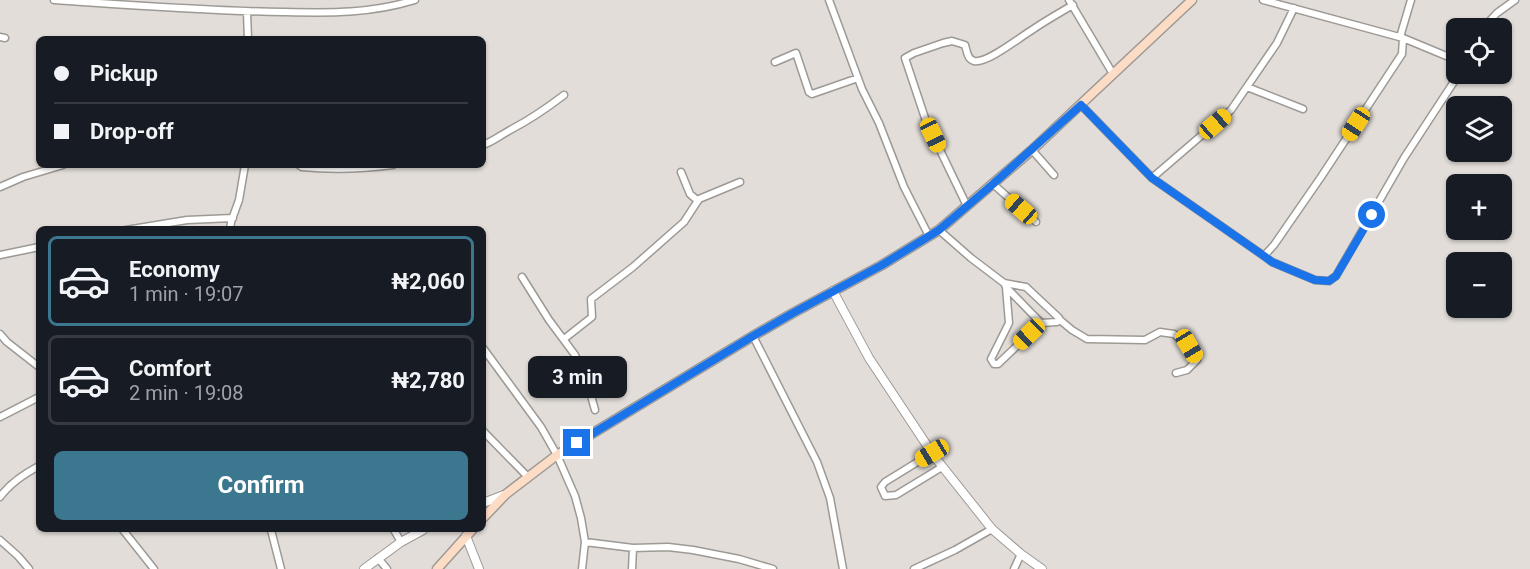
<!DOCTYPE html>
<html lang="en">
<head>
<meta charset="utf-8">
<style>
  body { margin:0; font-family:Roboto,sans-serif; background:#20242c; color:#f1f3f6; height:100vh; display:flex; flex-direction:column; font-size:22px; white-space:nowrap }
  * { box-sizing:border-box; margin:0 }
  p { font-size:20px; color:#9ea1a6 }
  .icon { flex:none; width:33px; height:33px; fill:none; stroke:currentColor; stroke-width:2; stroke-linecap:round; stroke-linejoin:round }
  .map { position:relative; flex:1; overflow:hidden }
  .side { position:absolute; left:36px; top:226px; width:450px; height:306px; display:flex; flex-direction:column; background:#171b24; border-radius:9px; box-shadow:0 2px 4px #0004 }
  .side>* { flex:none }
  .banner { position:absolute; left:36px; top:36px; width:450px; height:132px; border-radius:9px; box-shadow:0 2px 4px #0004; display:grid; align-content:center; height:132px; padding:0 18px; background:#171b24 }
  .tools { position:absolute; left:1446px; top:18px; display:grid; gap:12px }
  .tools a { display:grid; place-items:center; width:66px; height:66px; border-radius:9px; background:#171b24; box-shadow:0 2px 4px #0004; font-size:30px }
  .end { position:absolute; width:27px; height:27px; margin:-14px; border:8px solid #1a73e8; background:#fff; box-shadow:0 0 0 3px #fff }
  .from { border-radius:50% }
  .bubble { position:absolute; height:42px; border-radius:9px; background:#171b24; box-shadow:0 2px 4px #0004; font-size:20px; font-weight:700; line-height:42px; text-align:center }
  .car { position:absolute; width:18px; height:36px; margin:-18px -9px; border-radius:8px; box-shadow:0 0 4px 2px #0007; background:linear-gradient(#f5c518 24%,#345 0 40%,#f5c518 0 76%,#345 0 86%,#f5c518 0) }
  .banner b { display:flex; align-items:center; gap:21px; height:57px; font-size:22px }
  .banner b+b { border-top:2px solid #363941 }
  .banner i { width:15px; height:15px; background:#f1f3f6 }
  ul { padding:10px 0 0; list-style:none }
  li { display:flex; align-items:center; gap:18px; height:90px; margin:0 12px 9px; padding:0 6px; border:3px solid #363941; border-radius:9px }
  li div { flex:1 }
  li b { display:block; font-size:22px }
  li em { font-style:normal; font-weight:700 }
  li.selected { border-color:#3b778e }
  li>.icon { width:54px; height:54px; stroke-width:1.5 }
  .action { display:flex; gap:12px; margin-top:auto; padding:12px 18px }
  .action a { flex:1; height:69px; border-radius:9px; background:#3b778e; color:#fff; font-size:24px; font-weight:700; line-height:69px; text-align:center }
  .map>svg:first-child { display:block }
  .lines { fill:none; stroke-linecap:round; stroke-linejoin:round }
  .minor-casing { stroke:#9d9994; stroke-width:9 }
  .tertiary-casing { stroke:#9d9994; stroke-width:10 }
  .secondary-casing { stroke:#9d9994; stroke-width:11 }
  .minor { stroke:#fff; stroke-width:6 }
  .tertiary { stroke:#fff; stroke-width:8 }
  .secondary { stroke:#fddcc6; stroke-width:8 }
  .route { stroke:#1a73e8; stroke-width:8 }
</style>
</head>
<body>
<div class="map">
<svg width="1530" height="569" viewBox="0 0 1530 569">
  <rect width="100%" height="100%" fill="#e2ddd8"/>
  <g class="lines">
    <g class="minor-casing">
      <path id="minor" d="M54 0C130 5 207 11 283 12 331 13 369 14 415 0
        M829 0 862 89 879 123 904 187 929 236
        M1069 0 1113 74
        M1263 0 1403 38 1456 60
        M247 12 248 39
        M1483 28 1497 13 1515 0
        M0 37 5 38
        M1400 37 1411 0
        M775 62 796 53 809 92 812 94 858 78
        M1247 87 1303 109
        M1081 105 1152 178 1264 256 1272 262 1315 280 1329 281 1336 276 1404 158 1459 74
        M483 145C494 141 502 134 512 129 531 119 547 108 564 95
        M1032 150 1054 175
        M299 165 302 167C333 170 362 169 393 165
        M681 172 690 194 698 201
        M1152 178 1231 110 1277 43 1294 8
        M993 184 1036 222
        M0 187 23 177 63 165
        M967 206 926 121 905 58 914 53 943 43 952 41 965 45C967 51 967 59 974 61 987 64 1020 37 1032 30 1045 21 1059 13 1073 5
        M126 230 187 220 233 218
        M230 230 231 222 239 200 245 165
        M939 230 971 258 1004 283 1026 287 1059 318 1060 320 1057 322 1041 323 998 364H994L991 359 1009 323 1006 287 1004 283
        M0 255 39 247
        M1264 256 1274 245 1321 177 1402 54 1403 38
        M522 277 549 320 575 355 588 385 595 410
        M1006 287 1041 323
        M1060 320 1072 330 1087 339 1145 340 1160 332 1174 334 1189 346 1197 360 1187 370 1176 373
        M0 334 7 342 39 367
        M753 336 817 462 830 498 843 569
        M564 339 592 317 591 299 633 267 684 222 699 199 740 182
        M483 348 541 427 557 455 575 496 581 518 585 542 582 569
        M0 417 39 397
        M483 431 528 477
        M932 453 885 482 881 487 885 496 896 495 942 467
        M0 497C10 483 24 474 39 466
        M123 530 154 569
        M271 530 281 569
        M394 530 401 542
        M0 540 18 556 29 569
        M585 542 633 548 668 547 693 550 739 559 773 569
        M378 558 387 569
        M632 569 633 548
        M914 569 955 550 992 529
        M1014 569 1021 554"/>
    </g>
    <g class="tertiary-casing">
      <path id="tertiary" d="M833 291 869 358 934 456 992 529 1021 554 1042 569
        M483 503 504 495
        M466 536 479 569
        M364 569 401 542 423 530"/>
    </g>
    <g class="secondary-casing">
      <path id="secondary" d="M483 518 506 494 557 455 753 336 793 313 882 265 939 230 1032 150 1192 0
        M437 569 472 530"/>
    </g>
    <use href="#minor" class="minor"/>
    <use href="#tertiary" class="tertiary"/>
    <use href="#secondary" class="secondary"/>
  </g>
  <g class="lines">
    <path class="route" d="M577 443 753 336 793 313 882 265 939 230 993 184 1081 105 1152 178 1264 256 1272 262 1315 280 1329 281 1336 276 1372 215"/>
  </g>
</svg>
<div class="tools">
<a><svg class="icon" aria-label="locate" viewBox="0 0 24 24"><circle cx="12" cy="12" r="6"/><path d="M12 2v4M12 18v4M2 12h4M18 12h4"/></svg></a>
<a><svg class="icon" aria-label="layers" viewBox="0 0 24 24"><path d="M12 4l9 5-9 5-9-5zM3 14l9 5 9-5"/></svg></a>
<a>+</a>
<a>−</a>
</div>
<i class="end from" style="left:1372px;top:215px"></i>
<i class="end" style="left:577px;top:443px"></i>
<div class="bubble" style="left:528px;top:356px;width:99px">3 min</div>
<i class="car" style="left:1215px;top:124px;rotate:49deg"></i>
<i class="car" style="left:1356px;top:124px;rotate:213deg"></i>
<i class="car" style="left:933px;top:135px;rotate:155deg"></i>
<i class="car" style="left:1021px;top:209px;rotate:311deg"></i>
<i class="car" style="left:1029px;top:334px;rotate:226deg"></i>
<i class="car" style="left:1189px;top:346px;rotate:149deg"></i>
<i class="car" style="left:932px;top:453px;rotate:239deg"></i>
<div class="banner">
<b><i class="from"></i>Pickup</b>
<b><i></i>Drop-off</b>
</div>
<section class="side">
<ul>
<li class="selected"><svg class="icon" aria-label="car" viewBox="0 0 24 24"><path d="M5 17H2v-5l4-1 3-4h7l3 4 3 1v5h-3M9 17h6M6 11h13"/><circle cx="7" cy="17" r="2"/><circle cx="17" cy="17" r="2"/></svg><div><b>Economy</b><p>1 min · 19:07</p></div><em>₦2,060</em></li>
<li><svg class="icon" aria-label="car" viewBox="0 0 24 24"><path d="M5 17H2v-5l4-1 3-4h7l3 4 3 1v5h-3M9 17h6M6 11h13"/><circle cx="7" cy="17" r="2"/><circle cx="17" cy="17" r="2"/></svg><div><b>Comfort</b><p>2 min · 19:08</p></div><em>₦2,780</em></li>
</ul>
<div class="action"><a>Confirm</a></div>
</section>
</div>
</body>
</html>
